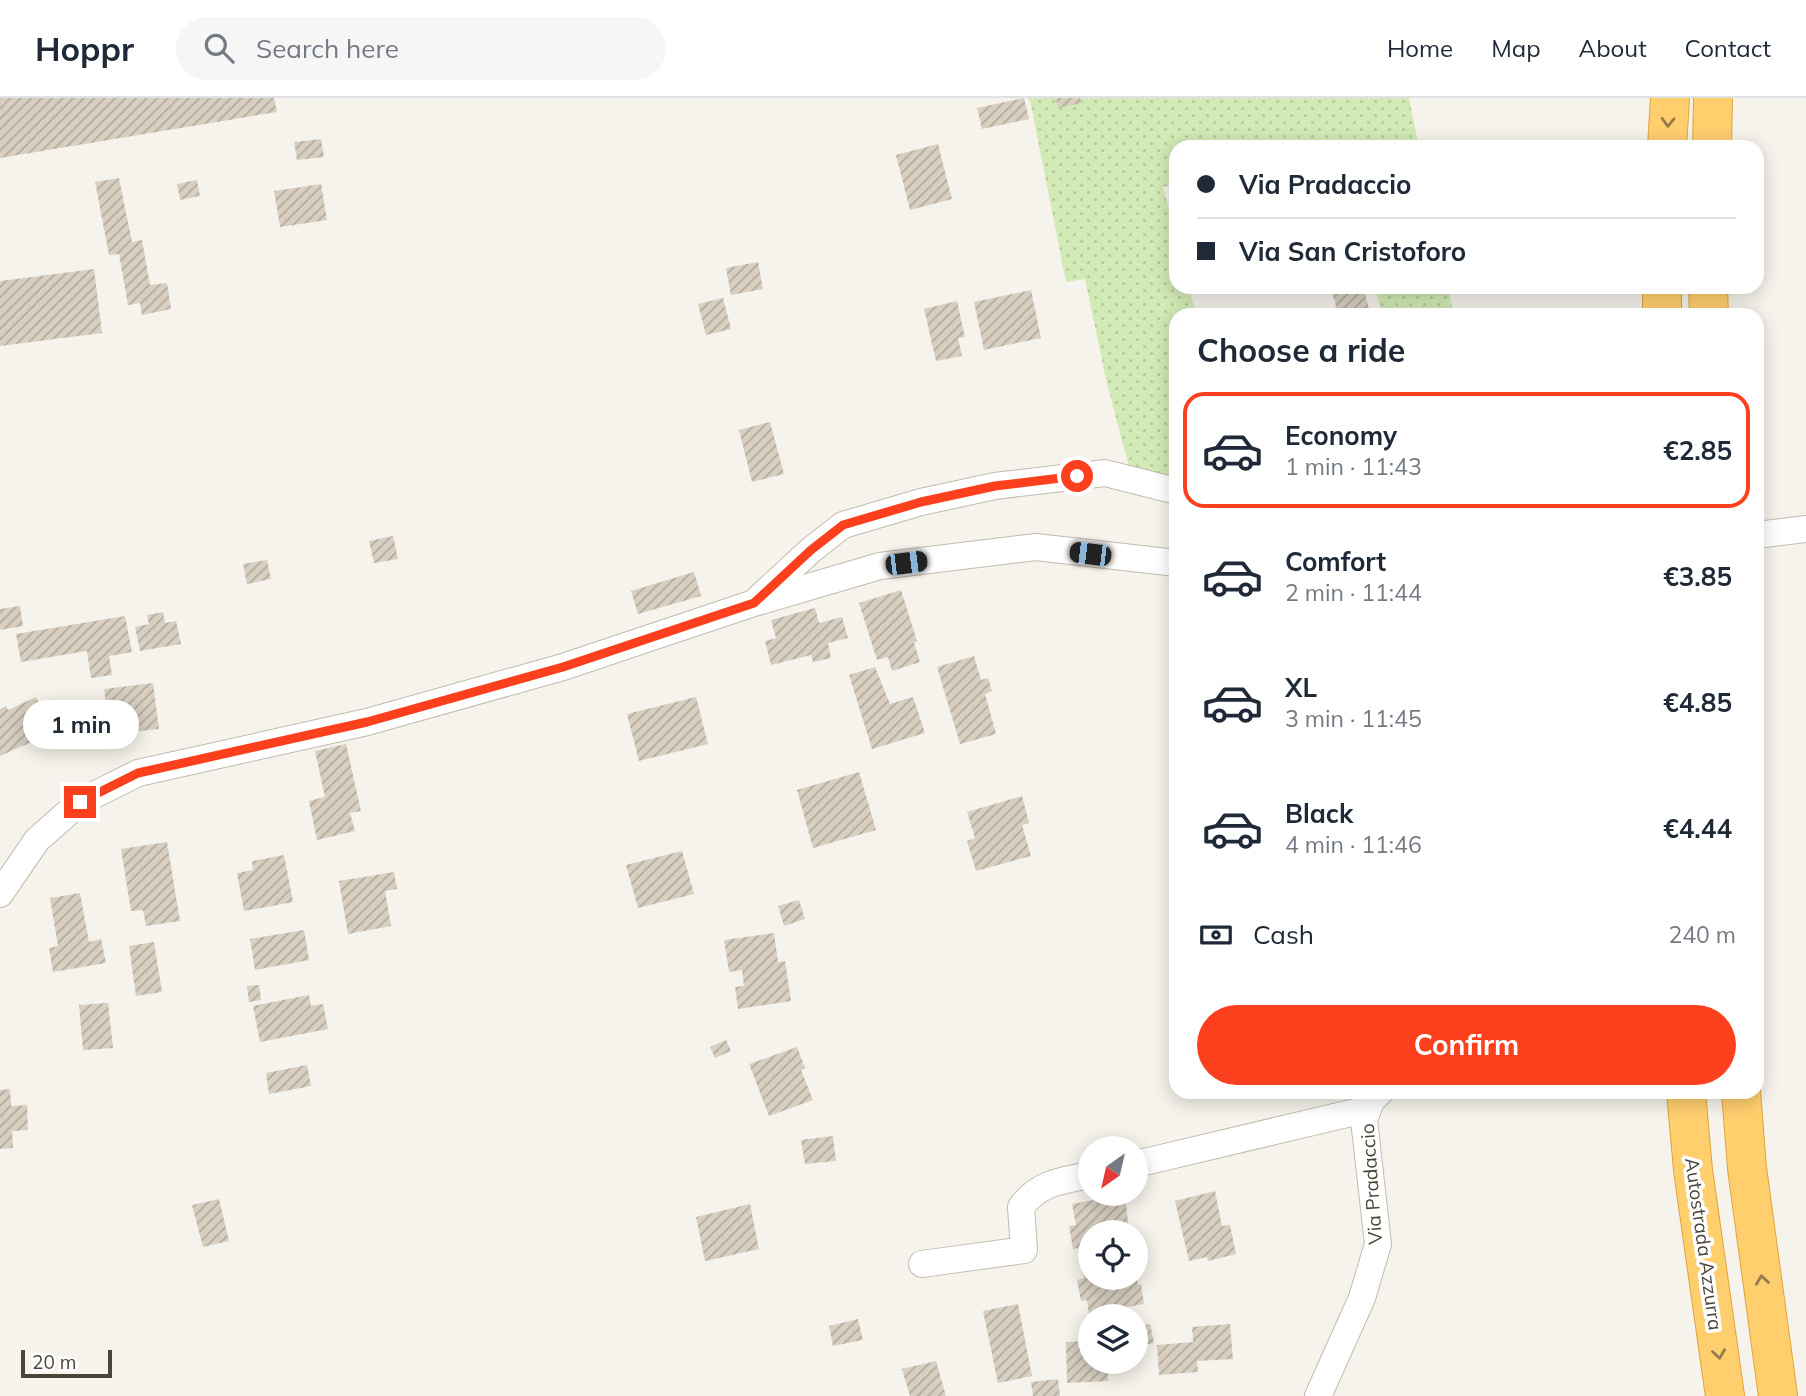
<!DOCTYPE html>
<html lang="en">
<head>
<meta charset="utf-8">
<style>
  body { margin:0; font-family:Mulish,sans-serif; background:#f6f6f7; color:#1f2937; height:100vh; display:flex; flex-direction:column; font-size:26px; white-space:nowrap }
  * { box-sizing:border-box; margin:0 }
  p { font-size:23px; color:#747a83 }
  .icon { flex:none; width:38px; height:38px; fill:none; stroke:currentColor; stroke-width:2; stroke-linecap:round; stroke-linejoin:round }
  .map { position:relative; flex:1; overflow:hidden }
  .drawer { position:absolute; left:1169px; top:210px; width:595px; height:791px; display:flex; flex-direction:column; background:#fff; border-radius:21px; box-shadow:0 4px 18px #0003 }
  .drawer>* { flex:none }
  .hud { position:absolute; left:1169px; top:42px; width:595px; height:154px; border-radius:21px; box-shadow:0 4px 18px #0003; display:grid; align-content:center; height:154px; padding:0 28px; background:#fff }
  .needle { width:46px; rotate:214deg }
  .fabs { position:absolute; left:1078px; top:1038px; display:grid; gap:14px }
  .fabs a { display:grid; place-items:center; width:70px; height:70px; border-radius:50%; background:#fff; box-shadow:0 4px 18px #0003; font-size:35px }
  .scale { position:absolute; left:21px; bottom:18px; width:91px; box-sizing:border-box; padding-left:7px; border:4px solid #4b4439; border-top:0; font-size:19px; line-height:24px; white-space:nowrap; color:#4b4439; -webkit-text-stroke:5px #fff; paint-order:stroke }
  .end { position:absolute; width:32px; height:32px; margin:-16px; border:9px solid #fc3f1d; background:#fff; box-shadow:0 0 0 4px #fff }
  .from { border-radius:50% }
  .bubble { position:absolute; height:49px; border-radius:24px; background:#fff; box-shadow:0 4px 18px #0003; font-size:23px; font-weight:700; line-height:49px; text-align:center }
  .car { position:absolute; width:21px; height:42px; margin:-21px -10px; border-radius:9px; box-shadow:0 0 5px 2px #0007; background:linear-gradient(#222 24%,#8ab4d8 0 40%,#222 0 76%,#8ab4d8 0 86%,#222 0) }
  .hud b { display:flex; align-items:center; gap:24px; height:66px; font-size:26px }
  .hud b+b { border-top:2px solid #e0e1e3 }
  .hud i { width:18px; height:18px; background:#1f2937 }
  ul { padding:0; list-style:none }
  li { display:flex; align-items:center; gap:21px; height:116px; margin:0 14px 10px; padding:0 14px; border:4px solid transparent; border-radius:21px }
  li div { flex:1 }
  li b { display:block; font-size:26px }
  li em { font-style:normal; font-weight:700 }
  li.current { border-color:#fc3f1d }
  li>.icon { width:63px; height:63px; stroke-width:1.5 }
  h2 { padding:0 28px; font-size:32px; line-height:84px }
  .pay { display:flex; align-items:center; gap:18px; height:77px; padding:0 28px; font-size:26px }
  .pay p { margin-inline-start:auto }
  .button { display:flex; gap:14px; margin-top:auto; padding:14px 28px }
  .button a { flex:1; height:80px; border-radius:42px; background:#fc3f1d; color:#fff; font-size:28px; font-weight:700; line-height:80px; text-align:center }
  header { display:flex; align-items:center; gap:42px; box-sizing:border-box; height:98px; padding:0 35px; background:#fff; border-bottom:2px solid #e0e1e3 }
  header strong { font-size:33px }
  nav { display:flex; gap:38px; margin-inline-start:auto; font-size:24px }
  .search { width:490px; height:63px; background:#f6f6f7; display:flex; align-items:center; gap:18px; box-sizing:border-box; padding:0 24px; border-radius:38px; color:#747a83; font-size:26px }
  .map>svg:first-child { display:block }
  .grass { fill:url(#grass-dots) }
  .building { fill:url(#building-hatch) }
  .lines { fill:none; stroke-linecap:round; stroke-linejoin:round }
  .minor-casing { stroke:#c2bbae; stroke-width:28 }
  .motorway-casing { stroke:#e0a43c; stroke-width:40 }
  .minor { stroke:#fff; stroke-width:26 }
  .motorway { stroke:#ffcf6e; stroke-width:38 }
  .oneway { stroke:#937c4e }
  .route { stroke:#fc3f1d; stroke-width:9 }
  .labels { text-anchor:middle; stroke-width:7; stroke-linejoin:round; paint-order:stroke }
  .street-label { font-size:19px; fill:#4b4439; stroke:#fff }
</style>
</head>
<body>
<header>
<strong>Hoppr</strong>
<div class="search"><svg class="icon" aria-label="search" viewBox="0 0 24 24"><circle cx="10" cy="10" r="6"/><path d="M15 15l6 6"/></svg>Search here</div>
<nav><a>Home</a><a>Map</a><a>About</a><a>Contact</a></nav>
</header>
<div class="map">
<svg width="1806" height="1298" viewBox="0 0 1806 1298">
  <defs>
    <pattern id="grass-dots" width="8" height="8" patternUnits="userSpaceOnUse" patternTransform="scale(1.75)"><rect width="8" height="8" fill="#d2eab5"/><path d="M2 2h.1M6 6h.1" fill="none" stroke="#b6ca9c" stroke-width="1.8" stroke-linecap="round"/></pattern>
    <pattern id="building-hatch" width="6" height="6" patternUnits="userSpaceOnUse" patternTransform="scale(1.75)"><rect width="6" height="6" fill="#d8cfc1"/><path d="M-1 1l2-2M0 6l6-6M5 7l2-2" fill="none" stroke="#b1aa9e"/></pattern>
  </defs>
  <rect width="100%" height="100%" fill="#f6f3ec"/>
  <path class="grass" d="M1028 0H1409L1419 49H1176V86L1163 89 1176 140V189H1189L1196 217H1176V381L1129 369 1107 286 1085 181 1066 184 1031 7Z
    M1375 189H1448L1454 217H1382Z"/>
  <path class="building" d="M0 0H274L277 14 0 60Z
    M1024 0 1029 21 982 31 977 10Z
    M1056 0H1080L1082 5 1058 10Z
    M321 41 324 59 297 62 294 44Z
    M938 46 952 101 910 112 896 57Z
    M119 80 132 144 142 142 150 187 167 185 171 211 142 217 140 205 128 207 119 156 109 157 95 84Z
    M197 82 200 98 180 102 177 86Z
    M321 86 327 122 280 129 274 93Z
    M758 164 763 191 731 197 726 170Z
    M94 171 102 235 0 248V183Z
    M1331 189H1363L1371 217H1338Z
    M1031 192 1041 240 984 252 974 204Z
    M723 200 731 231 706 237 698 206Z
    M957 203 965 239 958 240 962 258 936 263 924 211Z
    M770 324 784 376 752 384 739 332Z
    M393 438 398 461 374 465 369 443Z
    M267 462 271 481 247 486 243 466Z
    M694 474 701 498 638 516 631 493Z
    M901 492 917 543 914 544 920 564 892 573 888 559 877 562 859 505Z
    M20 508 23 528 0 532V511Z
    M815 510 819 525 842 519 848 540 828 545 831 560 813 564 811 557 771 567 765 543 776 540 771 522Z
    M163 514 165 525 176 523 181 546 140 553 135 529 149 526 147 517Z
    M125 518 132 554 109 558 112 577 91 580 87 553 21 564 16 536Z
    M974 558 981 582 988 580 992 593 985 596 996 636 960 646 937 569Z
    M875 569 890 606 913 599 925 635 872 651 849 577Z
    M153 585 159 631 131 634V626L109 629 104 591Z
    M36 599 52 635 0 658V611L6 608 8 612Z
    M696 599 708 646 639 663 627 616Z
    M346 646 361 713 350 715 355 733 317 742 309 703 325 699 315 653Z
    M859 674 876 732 813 750 797 692Z
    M1022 698 1029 725 1022 727 1031 758 976 773 967 743 975 740 967 714Z
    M167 744 180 823 146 828 143 812 131 813 121 751Z
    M682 753 694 796 638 810 626 767Z
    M284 757 293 804 244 813 237 775 253 772 252 763Z
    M394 774 397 791 385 793 391 828 348 836 339 783Z
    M80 795 89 844 101 841 106 865 53 874 49 850 58 848 50 800Z
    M799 802 805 821 784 828 778 808Z
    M304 832 309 862 255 872 250 841Z
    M774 835 778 864 785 863 791 903 738 911 735 889 744 888 742 872 729 874 724 842Z
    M154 844 162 894 136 898 129 848Z
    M259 887 261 902 249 904 247 888Z
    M309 897 311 908 323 906 328 931 260 944 253 908Z
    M108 905 113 950 83 952 79 907Z
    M726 942 731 953 715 960 710 949Z
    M797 949 805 970 801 972 813 1002 769 1018 749 966Z
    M307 967 311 988 269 996 266 975Z
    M10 991 11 1008 27 1007 28 1032 12 1033 13 1050 0 1051V992Z
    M833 1038 836 1063 805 1066 801 1042Z
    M1215 1093 1222 1128 1230 1127 1236 1156 1208 1163 1207 1159 1189 1163 1175 1103Z
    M1125 1096 1129 1134H1090V1180H1137L1138 1187 1141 1186 1144 1206 1089 1216 1087 1202 1081 1203 1077 1182 1084 1180 1078 1150 1073 1151 1069 1128 1076 1127 1072 1106Z
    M219 1101 229 1143 203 1149 192 1107Z
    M750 1106 759 1151 705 1163 696 1119Z
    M1018 1206 1032 1278 998 1285 983 1213Z
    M858 1221 863 1242 833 1248 829 1228Z
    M1150 1226 1154 1245 1136 1248V1229Z
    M1230 1226 1233 1261 1197 1263 1198 1274 1159 1277 1157 1247 1193 1244 1192 1229Z
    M1090 1243V1264H1107L1108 1283 1067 1285 1066 1244Z
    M936 1263 946 1298H910L902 1271Z
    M1058 1281 1060 1298H1033L1031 1284Z"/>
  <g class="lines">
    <g class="minor-casing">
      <path id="minor" d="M1757 437 1806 431
        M758 501 811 452 843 427 921 404 995 388 1105 375 1176 393
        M0 796 37 742 80 704 138 675 367 624 563 569 754 505 880 468 1036 449 1176 465
        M1136 1066 1368 1011
        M922 1166 1024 1152 1021 1109C1040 1084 1061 1083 1090 1077
        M1318 1298 1362 1200 1378 1146 1364 1022 1371 1003 1380 994"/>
    </g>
    <g class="motorway-casing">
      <path id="motorway" d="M1667 49 1670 0
        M1712 49 1713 0
        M1708 189 1709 217
        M1662 217V189
        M1686 994 1693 1072 1725 1298
        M1741 994 1747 1070 1778 1298"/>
    </g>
    <use href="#minor" class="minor"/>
    <use href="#motorway" class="motorway"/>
  </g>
  <defs><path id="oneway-chevron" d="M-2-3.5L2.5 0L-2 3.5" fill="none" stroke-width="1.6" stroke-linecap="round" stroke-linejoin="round" transform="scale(1.75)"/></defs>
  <g class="oneway">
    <use href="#oneway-chevron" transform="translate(1668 24) rotate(92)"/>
    <use href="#oneway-chevron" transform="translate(1762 1182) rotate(-98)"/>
    <use href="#oneway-chevron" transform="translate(1719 1256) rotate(82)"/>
  </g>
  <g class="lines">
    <path class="route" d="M80 704 138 675 367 624 563 569 754 505 811 452 843 427 921 404 995 388 1077 378"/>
  </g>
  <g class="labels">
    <g class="street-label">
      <text transform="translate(1371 1086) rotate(-94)" y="7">Via Pradaccio</text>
      <text transform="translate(1704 1146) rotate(82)" y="7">Autostrada Azzurra</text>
    </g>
  </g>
</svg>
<div class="fabs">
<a><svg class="needle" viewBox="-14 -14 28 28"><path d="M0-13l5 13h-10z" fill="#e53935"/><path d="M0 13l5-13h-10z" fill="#747a83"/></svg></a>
<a><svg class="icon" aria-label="locate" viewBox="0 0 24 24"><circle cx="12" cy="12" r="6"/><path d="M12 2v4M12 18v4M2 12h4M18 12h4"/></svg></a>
<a><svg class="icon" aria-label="layers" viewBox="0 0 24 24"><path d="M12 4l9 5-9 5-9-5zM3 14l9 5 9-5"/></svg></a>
</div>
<div class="scale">20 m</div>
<i class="end from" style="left:1077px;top:378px"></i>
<i class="end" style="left:80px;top:704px"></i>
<div class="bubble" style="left:23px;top:602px;width:116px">1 min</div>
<i class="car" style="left:1090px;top:456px;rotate:277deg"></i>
<i class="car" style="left:906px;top:465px;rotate:83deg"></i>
<div class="hud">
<b><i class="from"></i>Via Pradaccio</b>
<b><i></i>Via San Cristoforo</b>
</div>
<section class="drawer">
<h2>Choose a ride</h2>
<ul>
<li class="current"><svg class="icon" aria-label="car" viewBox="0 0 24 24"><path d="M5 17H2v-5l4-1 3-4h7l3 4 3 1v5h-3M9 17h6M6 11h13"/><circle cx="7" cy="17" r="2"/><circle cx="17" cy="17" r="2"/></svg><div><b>Economy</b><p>1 min · 11:43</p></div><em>€2.85</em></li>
<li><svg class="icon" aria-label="car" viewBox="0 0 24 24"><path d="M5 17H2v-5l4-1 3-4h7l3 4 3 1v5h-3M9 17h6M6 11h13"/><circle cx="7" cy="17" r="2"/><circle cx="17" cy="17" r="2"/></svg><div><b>Comfort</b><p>2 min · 11:44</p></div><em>€3.85</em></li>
<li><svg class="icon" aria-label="car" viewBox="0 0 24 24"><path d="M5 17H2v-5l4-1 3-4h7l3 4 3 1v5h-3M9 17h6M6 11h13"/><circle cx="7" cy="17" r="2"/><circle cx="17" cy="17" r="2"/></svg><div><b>XL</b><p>3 min · 11:45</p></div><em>€4.85</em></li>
<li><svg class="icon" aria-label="car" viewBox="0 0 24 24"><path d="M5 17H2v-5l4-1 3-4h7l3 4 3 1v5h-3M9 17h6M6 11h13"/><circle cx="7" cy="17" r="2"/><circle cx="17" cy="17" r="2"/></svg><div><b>Black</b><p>4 min · 11:46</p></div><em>€4.44</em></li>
</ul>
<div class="pay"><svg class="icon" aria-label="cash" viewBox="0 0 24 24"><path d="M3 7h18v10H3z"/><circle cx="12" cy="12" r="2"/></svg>Cash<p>240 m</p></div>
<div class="button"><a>Confirm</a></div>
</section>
</div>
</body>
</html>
